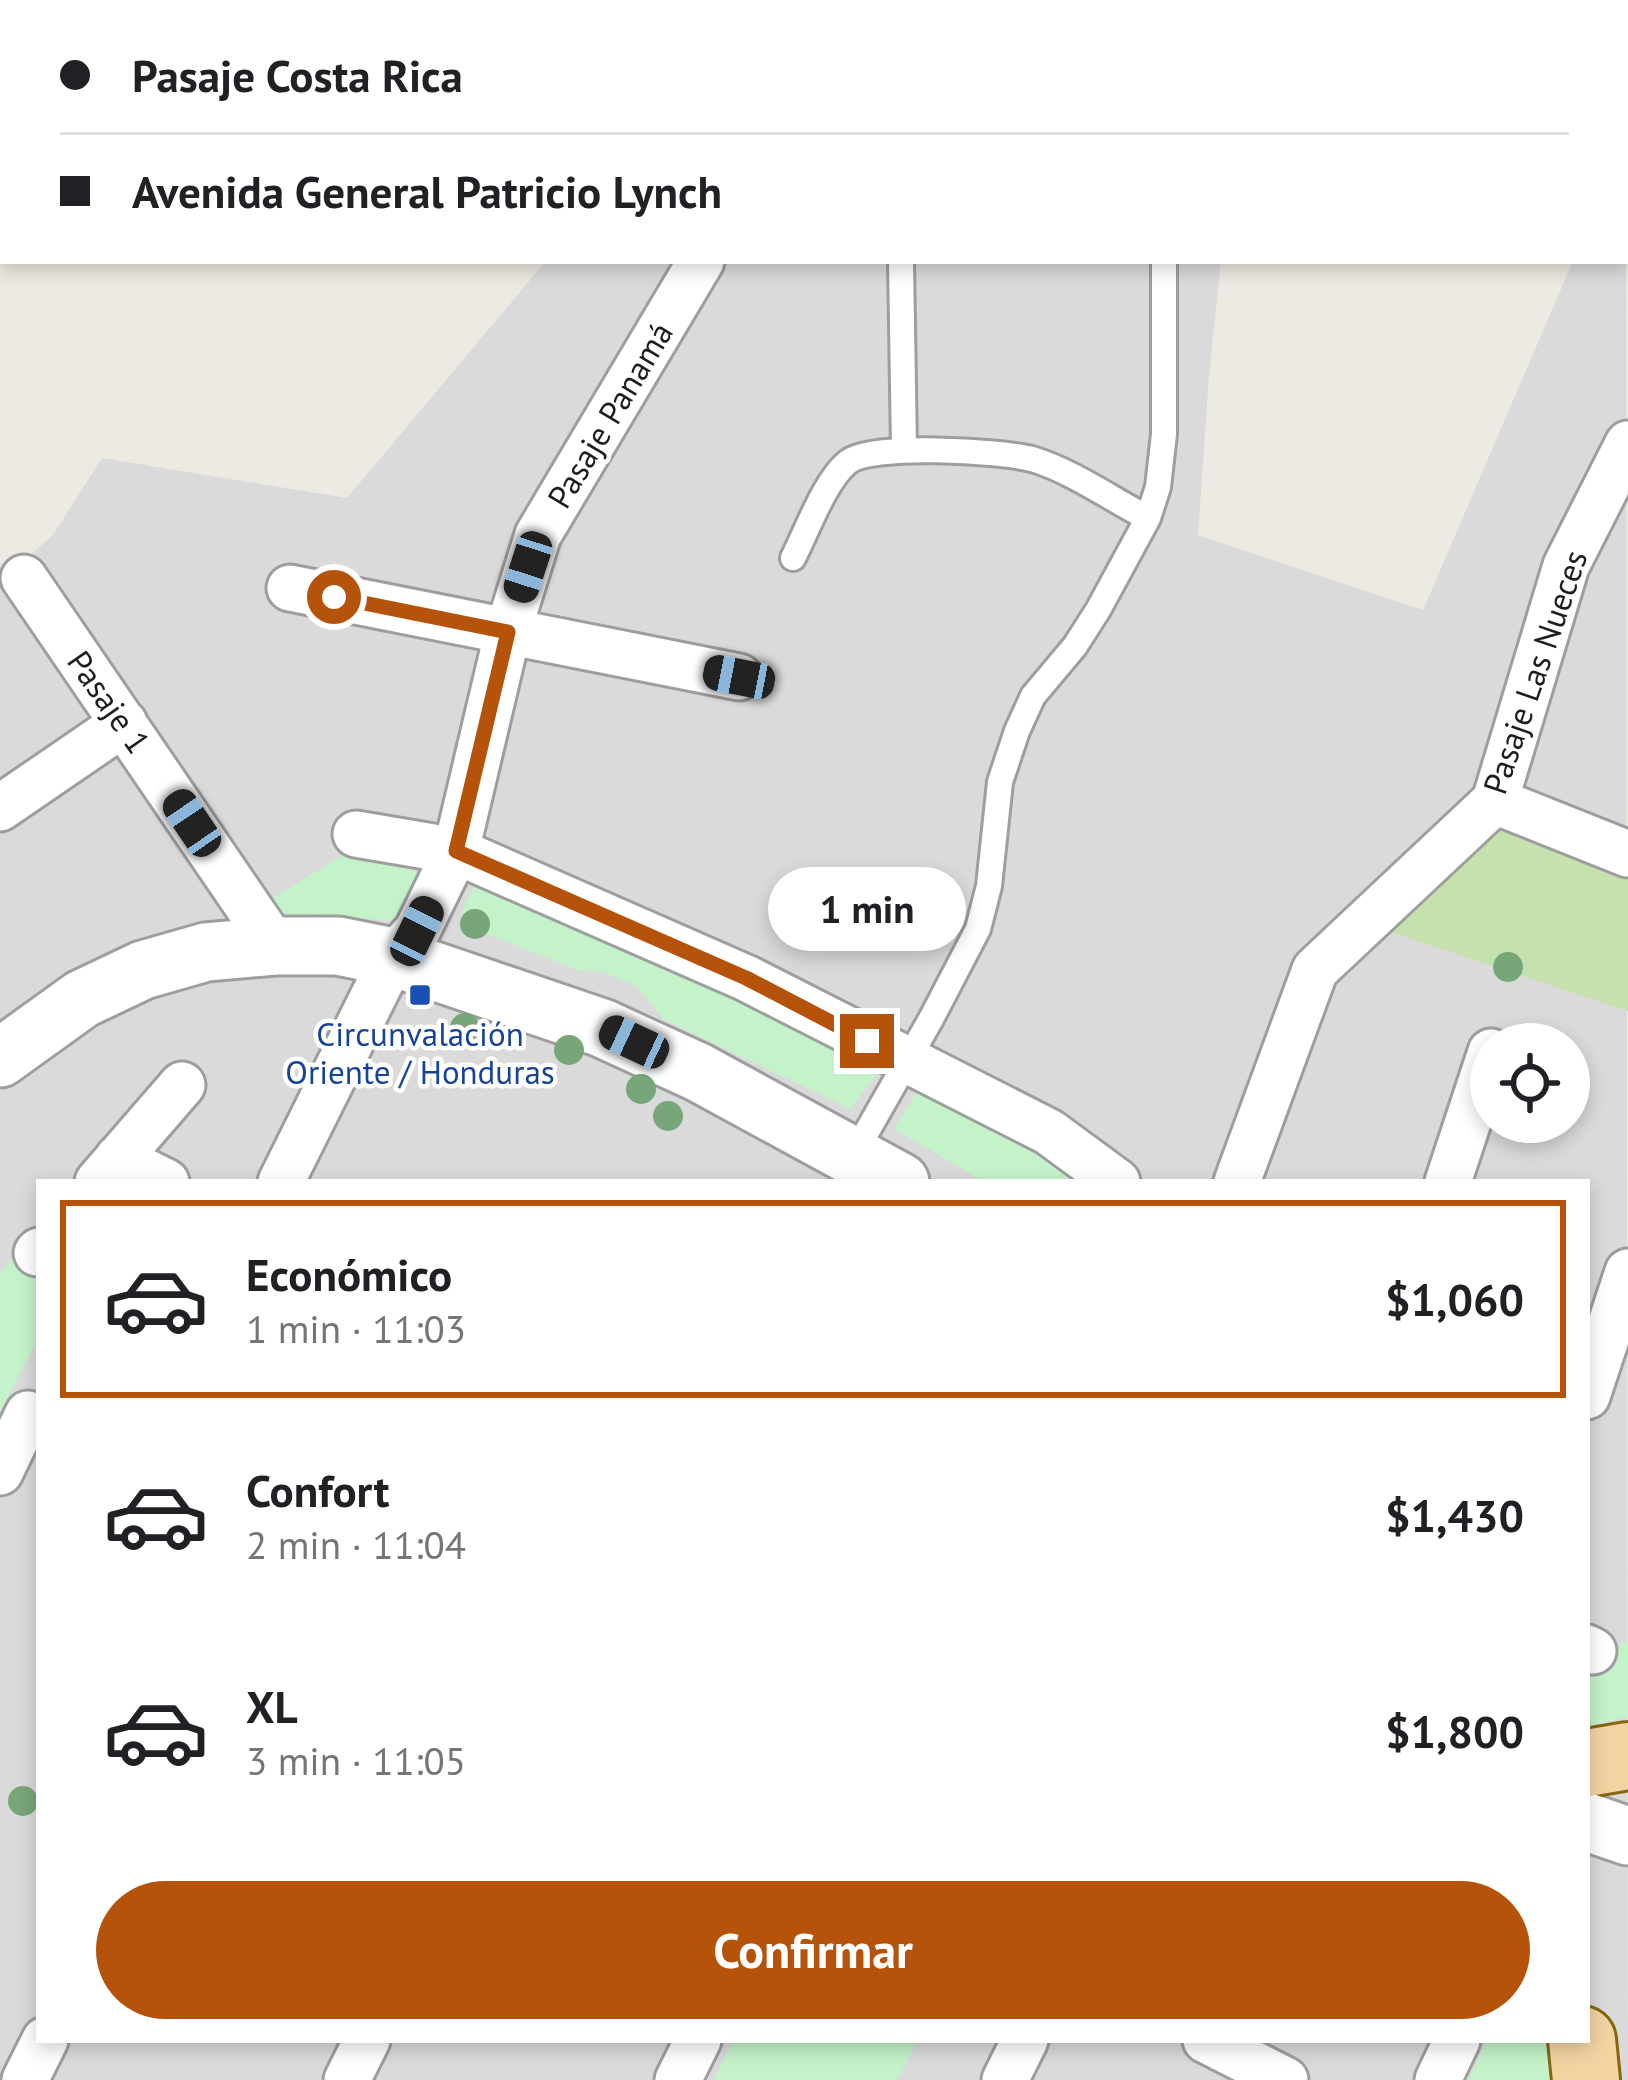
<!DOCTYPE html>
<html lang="es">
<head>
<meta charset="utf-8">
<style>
  body { margin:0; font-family:"PT Sans",sans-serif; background:#f6f6f6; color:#202124; height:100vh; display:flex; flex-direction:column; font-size:45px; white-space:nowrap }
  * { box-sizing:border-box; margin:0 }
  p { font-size:39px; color:#757577 }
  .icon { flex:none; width:66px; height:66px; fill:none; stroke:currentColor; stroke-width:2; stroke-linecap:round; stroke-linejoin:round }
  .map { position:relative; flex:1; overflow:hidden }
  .details { position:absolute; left:36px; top:1179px; width:1554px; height:864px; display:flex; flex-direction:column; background:#fff; border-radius:0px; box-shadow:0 6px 18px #0003 }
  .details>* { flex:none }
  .top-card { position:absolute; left:0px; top:0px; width:1629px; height:264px; box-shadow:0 6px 18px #0003; display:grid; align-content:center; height:264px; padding:0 60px; background:#fff }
  .buttons { position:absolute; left:1470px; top:1023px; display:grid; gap:24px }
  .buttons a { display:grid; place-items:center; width:120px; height:120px; border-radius:50%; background:#fff; box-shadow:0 6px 18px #0003; font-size:60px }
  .end { position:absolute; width:54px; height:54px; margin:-27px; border:15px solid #b45309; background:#fff; box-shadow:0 0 0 6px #fff }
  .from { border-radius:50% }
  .bubble { position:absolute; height:84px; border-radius:42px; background:#fff; box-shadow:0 6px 18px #0003; font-size:39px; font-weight:700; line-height:84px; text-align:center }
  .car { position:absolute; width:36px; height:72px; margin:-36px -18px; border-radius:15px; box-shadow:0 0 9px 3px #0007; background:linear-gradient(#222 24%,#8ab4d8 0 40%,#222 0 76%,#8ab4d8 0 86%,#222 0) }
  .top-card b { display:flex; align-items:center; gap:42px; height:114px; font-size:45px }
  .top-card b+b { border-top:3px solid #e0e0e0 }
  .top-card i { width:30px; height:30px; background:#202124 }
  ul { padding:21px 0 0; list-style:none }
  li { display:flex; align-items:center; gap:36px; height:198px; margin:0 24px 18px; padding:0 36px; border:6px solid transparent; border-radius:0px }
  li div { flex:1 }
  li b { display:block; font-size:45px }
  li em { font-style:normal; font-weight:700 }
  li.selected { border-color:#b45309 }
  li>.icon { width:108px; height:108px; stroke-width:1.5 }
  .button { display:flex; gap:24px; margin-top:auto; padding:24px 60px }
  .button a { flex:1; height:138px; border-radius:72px; background:#b45309; color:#fff; font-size:48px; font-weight:700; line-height:138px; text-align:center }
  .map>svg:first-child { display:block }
  .residential { fill:#dbdada; fill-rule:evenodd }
  .grass { fill:#c5e2ae }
  .park { fill:#c4f3ca }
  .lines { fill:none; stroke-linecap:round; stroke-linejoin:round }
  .service-casing { stroke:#9e9e9e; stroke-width:30 }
  .minor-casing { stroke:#9e9e9e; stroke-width:51 }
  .tertiary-casing { stroke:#9e9e9e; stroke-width:63 }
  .primary-casing { stroke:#87660e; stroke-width:72 }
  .service { stroke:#fff; stroke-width:24 }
  .minor { stroke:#fff; stroke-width:45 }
  .tertiary { stroke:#fff; stroke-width:57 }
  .primary { stroke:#f2d4a3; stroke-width:66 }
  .tree { fill:#77a679 }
  .route { stroke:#b45309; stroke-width:15 }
  .transit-dot { fill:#1a4fb4; stroke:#fff; stroke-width:4.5 }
  .labels { text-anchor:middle; stroke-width:9; stroke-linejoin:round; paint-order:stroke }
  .street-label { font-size:33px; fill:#1d1d1d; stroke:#fff }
  .transit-label { font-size:33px; fill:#164399; stroke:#fff }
</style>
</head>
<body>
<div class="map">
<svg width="1628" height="2080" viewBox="0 0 1628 2080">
  <rect width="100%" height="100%" fill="#edeae3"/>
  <path class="residential" d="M847 0H1248L1247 3H840Z
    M1626 221 1628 2080H0V581L53 535 102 458 347 498 546 261H1221L1209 376 1198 535 1423 610 1573 261H1626ZM1491 1044H1569V1122H1491ZM39 1182H1587V2040H39Z"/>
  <path class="grass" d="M1498 827 1628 876V1011L1388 931Z"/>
  <path class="park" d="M375 851 416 860 422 875 403 922 317 914 280 915 271 899 343 855Z
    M476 883 863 1054 878 1071 851 1109 663 1019 638 987 602 971H580L495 937 463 927V908Z
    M919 1088 1007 1132 1083 1182H985L894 1129Z
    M15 1257 39 1270V1337L0 1412V1273Z
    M1622 1642 1628 1644V1717L1587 1727V1666L1611 1662Z
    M734 2040H918L897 2080H713Z
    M1488 2040H1567V2080H1468Z"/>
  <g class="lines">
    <g class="service-casing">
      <path id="service" d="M901 261 904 450
        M793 558C807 531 825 480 848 462 872 443 1000 451 1032 459 1072 471 1111 499 1148 518
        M853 1156 931 1019 978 929 989 886 1000 782 1017 731 1033 696 1075 646 1098 610 1148 518 1158 487 1164 434V261"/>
    </g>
    <g class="minor-casing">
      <path id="minor" d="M24 578 275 946
        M290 588 739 677
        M1495 801 1628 854
        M0 808 124 723
        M356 834 456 851 746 978 1049 1132 1117 1182
        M118 1158 166 1182
        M98 1182 182 1085
        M281 1182 393 957 417 931 456 851 508 631 538 535 701 261
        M1237 1182 1315 970 1495 801 1566 566 1628 444
        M1448 1182 1491 1052
        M37 1253 39 1251
        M1587 1396 1628 1272
        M0 1472 28 1414 39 1419
        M1587 1648 1593 1651
        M1206 2040 1285 2080
        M25 2080 45 2040
        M347 2080 367 2040
        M678 2080 698 2040
        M1005 2080 1025 2040
        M1438 2080 1457 2040"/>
    </g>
    <g class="tertiary-casing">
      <path id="tertiary" d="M0 1058 82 999 143 970 206 952 275 946H338L393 957 602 1028 698 1072 900 1182
        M1587 1822 1628 1836"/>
    </g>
    <g class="primary-casing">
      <path id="primary" d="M1587 1763 1628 1756
        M1582 2040 1586 2080"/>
    </g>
    <use href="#service" class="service"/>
    <use href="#minor" class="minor"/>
    <use href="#tertiary" class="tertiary"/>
    <use href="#primary" class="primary"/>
  </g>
  <g class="tree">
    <circle cx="475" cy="924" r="15"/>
    <circle cx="1508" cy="967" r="15"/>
    <circle cx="465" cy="1028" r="15"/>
    <circle cx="569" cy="1050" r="15"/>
    <circle cx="641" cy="1089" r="15"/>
    <circle cx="668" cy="1116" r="15"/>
    <circle cx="23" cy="1801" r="15"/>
  </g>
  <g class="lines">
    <path class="route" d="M334 597 508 632 456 851 746 978 867 1041"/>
  </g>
  <rect class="transit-dot" x="408" y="983" width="24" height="24" rx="6"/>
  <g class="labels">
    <g class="street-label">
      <text transform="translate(610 415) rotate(-59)" y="12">Pasaje Panamá</text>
      <text transform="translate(1535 672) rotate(-71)" y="12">Pasaje Las Nueces</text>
      <text transform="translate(109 702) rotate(55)" y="12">Pasaje 1</text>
    </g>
    <g class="transit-label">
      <text x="420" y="1046">Circunvalación<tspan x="420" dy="38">Oriente / Honduras</tspan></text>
    </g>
  </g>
</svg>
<div class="buttons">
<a><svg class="icon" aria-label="locate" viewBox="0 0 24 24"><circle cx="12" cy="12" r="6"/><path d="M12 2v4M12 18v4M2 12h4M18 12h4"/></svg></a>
</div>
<i class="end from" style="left:334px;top:597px"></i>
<i class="end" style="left:867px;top:1041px"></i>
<div class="bubble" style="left:768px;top:867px;width:198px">1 min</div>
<i class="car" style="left:528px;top:567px;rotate:198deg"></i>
<i class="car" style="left:739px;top:677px;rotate:281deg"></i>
<i class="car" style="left:192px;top:823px;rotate:326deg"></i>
<i class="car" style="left:417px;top:931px;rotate:26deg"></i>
<i class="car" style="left:634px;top:1042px;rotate:295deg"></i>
<div class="top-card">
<b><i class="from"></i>Pasaje Costa Rica</b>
<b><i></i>Avenida General Patricio Lynch</b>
</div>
<section class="details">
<ul>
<li class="selected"><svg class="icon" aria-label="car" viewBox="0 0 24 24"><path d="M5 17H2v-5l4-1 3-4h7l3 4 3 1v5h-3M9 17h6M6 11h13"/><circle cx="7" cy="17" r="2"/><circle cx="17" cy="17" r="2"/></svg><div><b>Económico</b><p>1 min · 11:03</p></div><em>$1,060</em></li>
<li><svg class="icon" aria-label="car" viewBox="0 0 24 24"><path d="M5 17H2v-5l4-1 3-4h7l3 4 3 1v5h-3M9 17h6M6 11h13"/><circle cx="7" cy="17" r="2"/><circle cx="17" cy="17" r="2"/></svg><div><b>Confort</b><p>2 min · 11:04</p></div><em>$1,430</em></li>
<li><svg class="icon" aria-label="car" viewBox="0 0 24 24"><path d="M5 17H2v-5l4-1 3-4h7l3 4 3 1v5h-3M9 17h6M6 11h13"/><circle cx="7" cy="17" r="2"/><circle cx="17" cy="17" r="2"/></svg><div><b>XL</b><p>3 min · 11:05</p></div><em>$1,800</em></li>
</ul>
<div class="button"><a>Confirmar</a></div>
</section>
</div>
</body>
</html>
